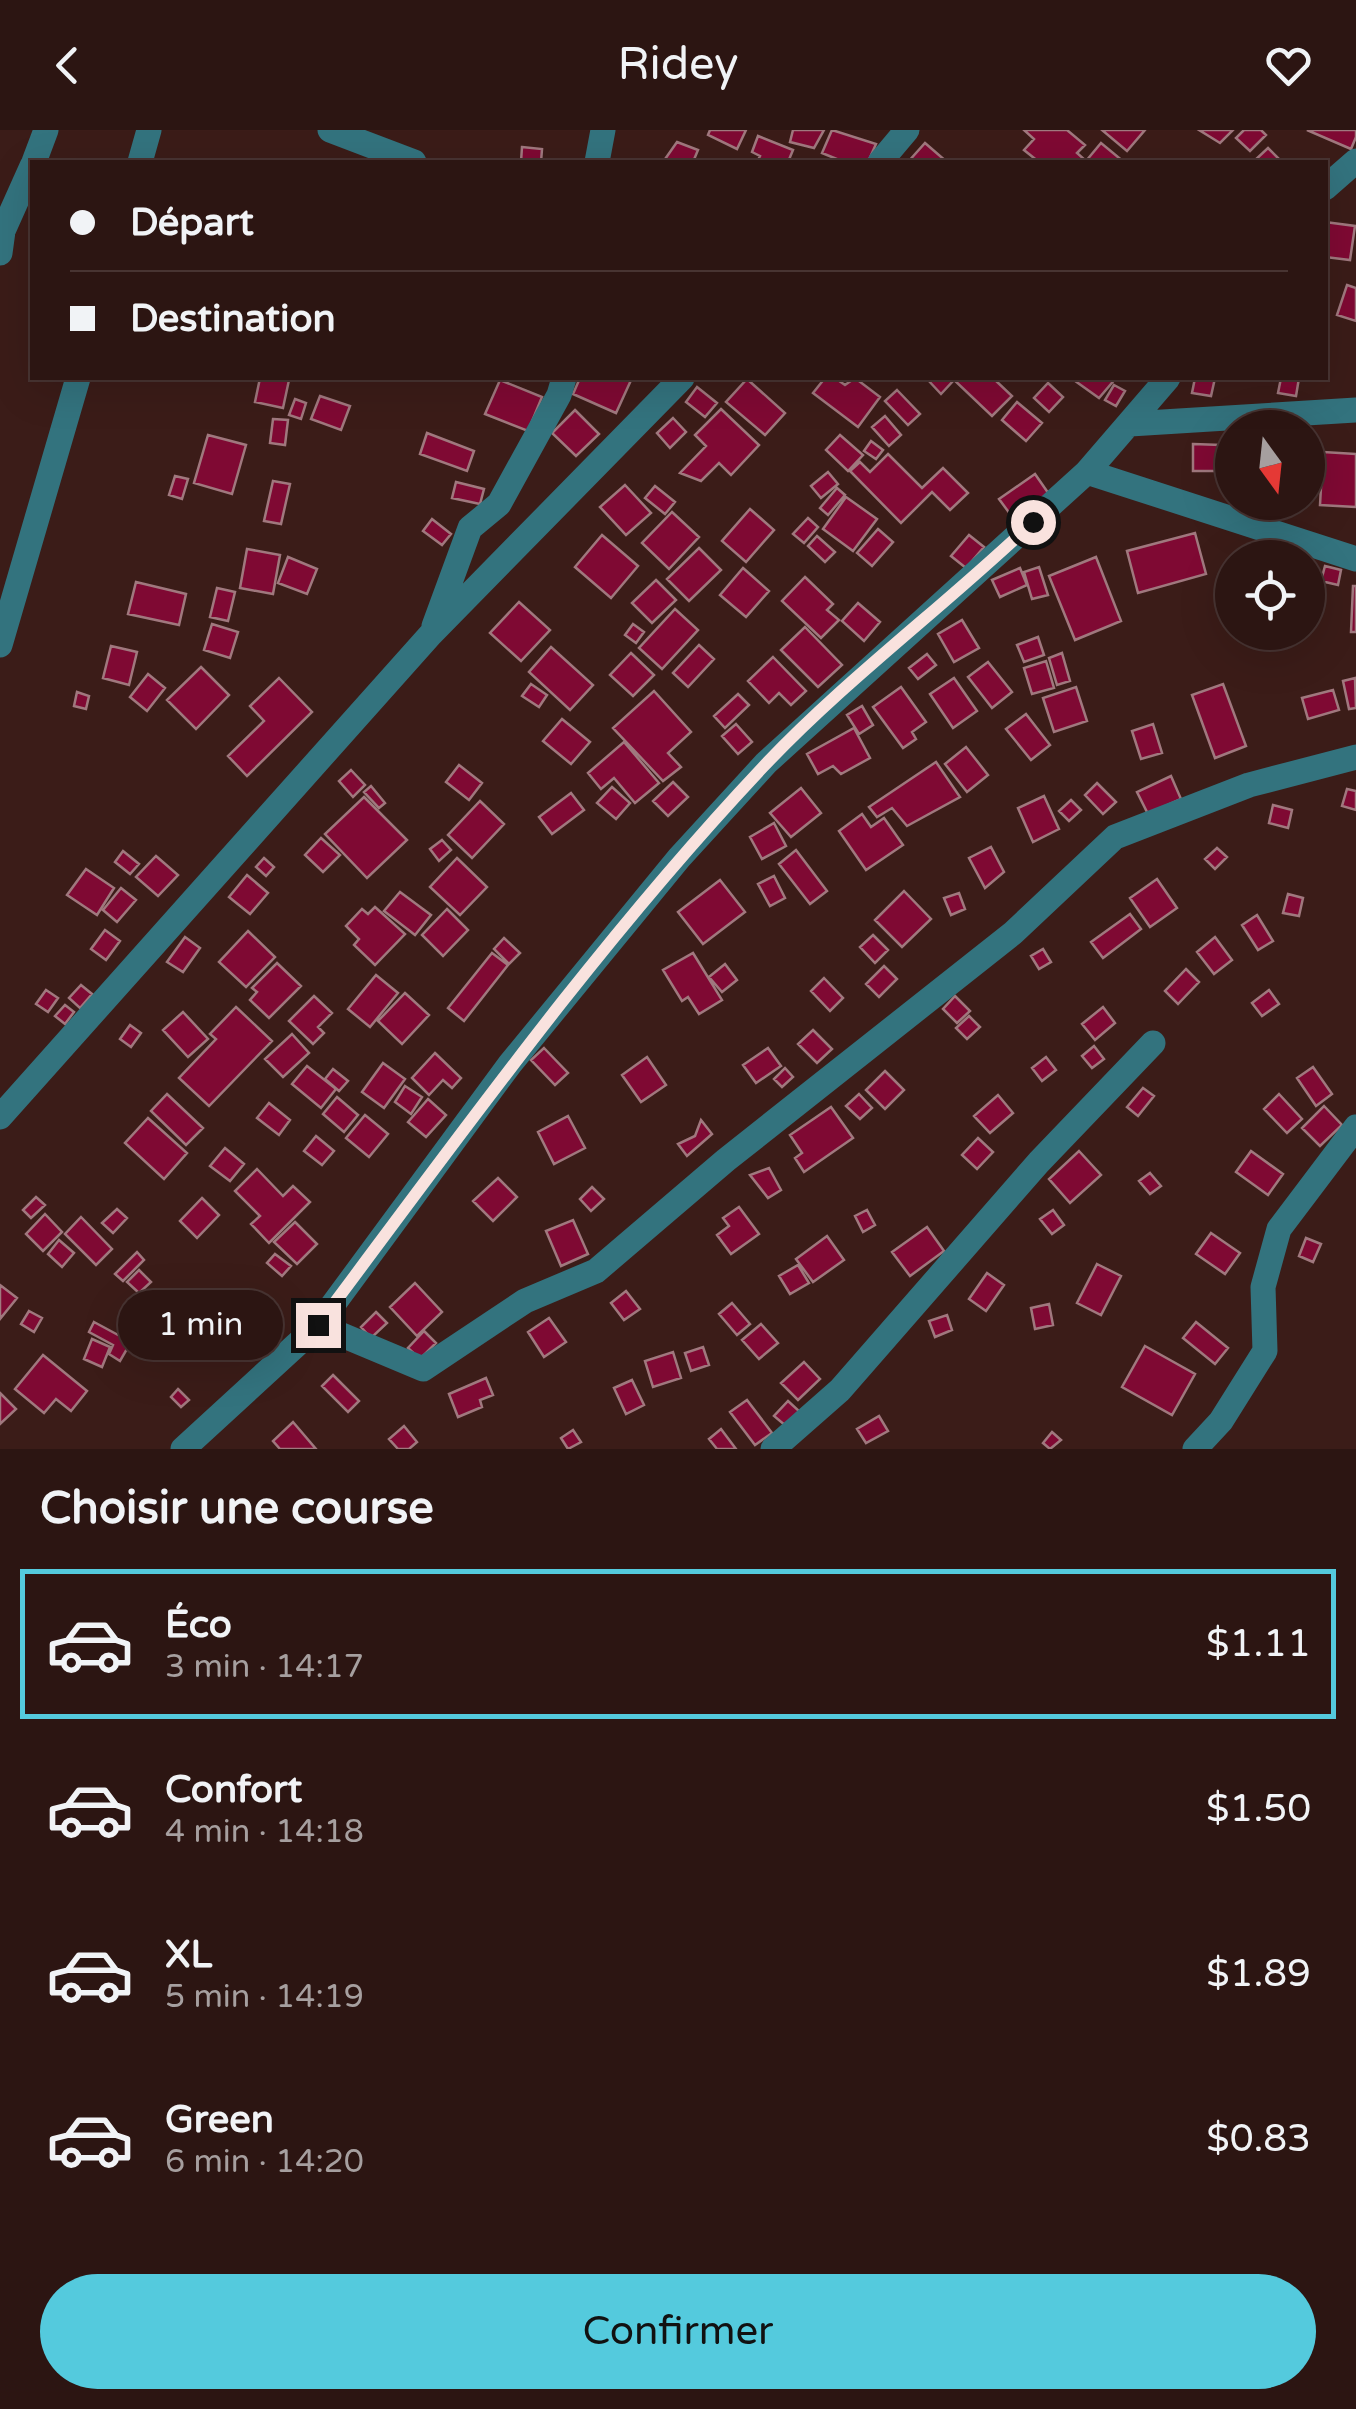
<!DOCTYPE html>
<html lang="fr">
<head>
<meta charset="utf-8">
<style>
  body { margin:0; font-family:"Varela Round",sans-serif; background:#382220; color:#f1f3f6; height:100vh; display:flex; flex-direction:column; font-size:38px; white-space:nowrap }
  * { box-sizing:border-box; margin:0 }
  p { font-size:32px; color:#a69f9f }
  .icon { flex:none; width:55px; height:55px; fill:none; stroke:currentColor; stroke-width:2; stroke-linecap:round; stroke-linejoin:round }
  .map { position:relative; height:1319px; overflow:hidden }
  .details { display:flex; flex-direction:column; background:#2c1512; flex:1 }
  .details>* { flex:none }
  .top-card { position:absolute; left:30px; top:30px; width:1298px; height:220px; border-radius:0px; box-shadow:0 10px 40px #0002,0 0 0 2px #483432; display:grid; align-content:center; height:220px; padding:0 40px; background:#2c1512 }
  .needle { width:65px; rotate:165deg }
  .controls { position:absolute; left:1215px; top:280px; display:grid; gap:20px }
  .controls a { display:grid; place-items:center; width:110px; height:110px; border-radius:50%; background:#2c1512; box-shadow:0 10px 40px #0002,0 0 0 2px #483432; font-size:50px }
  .end { position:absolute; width:45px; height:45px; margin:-22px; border:12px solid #f9e2de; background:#111; box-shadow:0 0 0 5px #111 }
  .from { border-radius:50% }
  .bubble { position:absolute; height:70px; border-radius:35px; background:#2c1512; box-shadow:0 10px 40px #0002,0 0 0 2px #483432; font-size:32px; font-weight:600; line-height:70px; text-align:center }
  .top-card b { display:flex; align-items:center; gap:35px; height:95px; font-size:38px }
  .top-card b+b { border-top:2px solid #483432 }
  .top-card i { width:25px; height:25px; background:#f1f3f6 }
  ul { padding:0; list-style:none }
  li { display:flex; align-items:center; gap:30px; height:150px; margin:0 20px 15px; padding:0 20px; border:5px solid transparent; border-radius:0px }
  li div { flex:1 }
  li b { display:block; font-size:38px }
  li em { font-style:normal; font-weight:600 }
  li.selected { border-color:#54cadd }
  li>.icon { width:90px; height:90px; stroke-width:1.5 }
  h2 { padding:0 40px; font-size:45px; line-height:120px }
  .action { display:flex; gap:20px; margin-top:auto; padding:20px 40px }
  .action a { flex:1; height:115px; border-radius:60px; background:#54cadd; color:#111; font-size:40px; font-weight:600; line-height:115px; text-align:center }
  header { display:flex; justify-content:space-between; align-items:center; height:130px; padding:0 40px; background:#2c1512; font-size:45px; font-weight:600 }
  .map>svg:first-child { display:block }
  .building { fill:#7f0933; stroke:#a0787e; stroke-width:2.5 }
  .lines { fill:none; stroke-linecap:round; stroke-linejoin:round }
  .minor { stroke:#33737e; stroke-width:25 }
  .route { stroke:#f9e2de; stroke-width:12 }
</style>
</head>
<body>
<header><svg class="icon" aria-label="back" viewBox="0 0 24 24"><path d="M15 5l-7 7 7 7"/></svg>Ridey<svg class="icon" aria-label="heart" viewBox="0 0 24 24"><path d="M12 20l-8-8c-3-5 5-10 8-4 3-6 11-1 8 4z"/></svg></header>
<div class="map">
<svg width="1356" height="1319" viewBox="0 0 1356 1319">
  <rect width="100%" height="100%" fill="#3b1c18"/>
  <path class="building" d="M710 0H746L737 19 708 5Z
    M793 0H824L814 18 790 12Z
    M832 0 876 14 868 32H844L822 23Z
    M1024 0H1067L1085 15 1077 23 1086 31 1101 13 1124 32H1039L1024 20 1034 9Z
    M1102 0H1145L1127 21Z
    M1199 0H1233L1220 13Z
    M1244 0H1261L1266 5 1250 21 1236 8Z
    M1307 0H1356V7L1351 19Z
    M758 6 793 20 788 32H757L760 26 752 22Z
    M677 12 698 20 693 32H663Z
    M925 13 947 32H908Z
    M522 17 542 19 541 32H521Z
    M1268 18 1280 30 1253 32Z
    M1325 92 1355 96 1350 130 1325 127Z
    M1347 155 1356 158V191L1337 185Z
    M260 248 289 250 283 278 255 272Z
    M580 248H632L616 283 573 264Z
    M825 248H835L845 255 855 248 880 267 858 297 813 263Z
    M950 248 953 251 941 264 927 249Z
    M952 248H993L1012 266 992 286Z
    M1071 248H1116L1099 268Z
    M1195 248H1215L1211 266 1192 263Z
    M1281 248H1299L1296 266 1278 263Z
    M747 249 785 283 765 305 726 272Z
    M500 250 542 267 528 301 485 284Z
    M1048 253 1063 267 1049 282 1034 268Z
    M1114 255 1125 261 1116 276 1105 270Z
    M697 257 717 273 705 287 686 272Z
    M897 260 920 284 908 295 885 271Z
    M320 266 350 276 341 300 311 289Z
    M295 269 306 273 301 289 289 285Z
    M1017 272 1042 293 1026 311 1002 290Z
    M721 279 759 315 731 345 719 333 701 351 680 343 706 316 695 305Z
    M575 280 599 304 576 326 552 303Z
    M885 286 901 305 889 316 872 297Z
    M673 288 686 302 670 318 657 303Z
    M273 289 288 290 285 315 270 313Z
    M427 303 474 321 467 341 420 324Z
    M208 305 246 315 232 364 194 353Z
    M840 305 863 325 848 341 826 320Z
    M871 311 883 320 876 329 864 321Z
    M1193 314 1221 315V341H1193Z
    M1323 322 1356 324V377L1320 375Z
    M888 324 922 358 943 338 968 363 950 380 932 362 901 393 850 341 860 332 870 342Z
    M828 342 838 354 821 368 811 356Z
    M1035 344 1051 367 1016 392 999 369Z
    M175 346 188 349 182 369 169 365Z
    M273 351 290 354 281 394 264 391Z
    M456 352 484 359 480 374 452 368Z
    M625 355 651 383 626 405 600 377Z
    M655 356 675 372 665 384 645 368Z
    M837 358 845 365 828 385 820 378Z
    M846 367 877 389 853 421 823 399Z
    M750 379 774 400 746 432 722 411Z
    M672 382 699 407 669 439 642 413Z
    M808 388 818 397 804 413 793 404Z
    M432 389 451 404 442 415 423 401Z
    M878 399 893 412 872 436 857 423Z
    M1195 403 1206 444 1138 463 1127 421Z
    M602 405 638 436 611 468 575 437Z
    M969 405 984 417 966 438 951 426Z
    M817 406 835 422 825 432 808 416Z
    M699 418 721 440 689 471 667 449Z
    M247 419 280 425 273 464 240 458Z
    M288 427 317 439 307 464 278 453Z
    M1096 427 1121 491 1075 510 1049 446Z
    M1325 436 1341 440 1338 455 1321 451Z
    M1039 437 1048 465 1032 469 1024 442Z
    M743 438 769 461 746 487 720 465Z
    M1020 438 1027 455 1000 467 992 450Z
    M805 447 833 474 827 480 839 490 821 508 782 471Z
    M656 450 676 470 652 493 632 473Z
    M136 452 186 464 179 495 128 484Z
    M1226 453 1232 455V474L1222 471Z
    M1353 456H1356V502H1351Z
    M217 458 235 462 228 491 210 487Z
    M519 472 550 500 521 531 490 503Z
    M858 473 880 492 864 511 842 491Z
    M675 479 698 500 662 539 639 518Z
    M962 490 979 518 954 532 938 504Z
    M212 494 238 502 230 528 204 520Z
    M633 494 644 502 636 513 625 505Z
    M805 497 842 535 818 557 781 520Z
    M1038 507 1044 525 1024 532 1017 515Z
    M699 515 714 529 688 557 673 543Z
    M111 516 137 522 129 555 103 548Z
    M551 517 593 555 570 580 529 542Z
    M631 523 654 545 633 566 610 545Z
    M1062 523 1070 551 1057 555 1049 528Z
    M927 524 936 535 918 549 909 538Z
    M773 527 806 561 791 575 779 563 769 573 748 551Z
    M1046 531 1054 558 1032 564 1024 538Z
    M988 532 1012 562 992 578 968 547Z
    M201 537 229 565 196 599 167 570Z
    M148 544 165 558 147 581 130 567Z
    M279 548 312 582 247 646 228 626 264 591 250 576Z
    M954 548 977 581 953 598 930 564Z
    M1355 548 1356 578 1349 579 1343 551Z
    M531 554 547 565 539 577 522 566Z
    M1223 554 1246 616 1215 628 1192 565Z
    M901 557 926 592 912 602 916 609 903 618 873 577Z
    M1076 557 1087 591 1054 602 1043 568Z
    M1333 560 1339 580 1308 589 1302 568Z
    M654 561 691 602 668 623 681 637 663 651 613 598Z
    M77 562 89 566 86 579 74 576Z
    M738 564 749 575 725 598 714 586Z
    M862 576 873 595 859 604 847 585Z
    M1026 584 1050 615 1031 630 1006 599Z
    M562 589 590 612 571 634 543 611Z
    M736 594 752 612 738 624 722 606Z
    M1153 594 1162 623 1141 629 1132 601Z
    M854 598 870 628 841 644 833 636 818 644 807 624Z
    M624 612 659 653 635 673 614 648 601 659 588 643Z
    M966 617 988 645 967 662 945 634Z
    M936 632 960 667 907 696 892 678 877 687 869 677Z
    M459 635 482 653 469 670 446 652Z
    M351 640 365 655 353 667 339 651Z
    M1171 646 1181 669 1148 684 1137 662Z
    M673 652 688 667 668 686 653 671Z
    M1097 653 1116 672 1103 684 1085 665Z
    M371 656 385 673 379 678 364 662Z
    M612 657 630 673 616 689 597 673Z
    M801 658 821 683 791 707 770 683Z
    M1347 659 1356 661V680L1342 676Z
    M571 663 584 680 552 704 539 687Z
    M1044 666 1059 699 1033 712 1018 678Z
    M364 667 407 710 367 748 325 704Z
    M1071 670 1081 680 1069 691 1059 681Z
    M480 671 504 694 472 728 448 705Z
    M1273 675 1292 680 1288 698 1269 693Z
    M862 684 871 697 884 688 903 715 866 740 839 701Z
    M774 693 786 716 762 729 750 707Z
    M321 708 340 725 323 742 305 725Z
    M442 710 451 720 439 731 430 719Z
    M991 717 1004 742 985 758 969 728Z
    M1217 718 1227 727 1215 739 1205 729Z
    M796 720 827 761 810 774 779 734Z
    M123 721 139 734 130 744 115 732Z
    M156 726 178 745 158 766 136 747Z
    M264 728 274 737 266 746 256 737Z
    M457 728 487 757 460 785 430 757Z
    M86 739 114 758 97 785 67 765Z
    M247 745 268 763 250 784 229 767Z
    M774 746 785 768 770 776 758 754Z
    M1157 749 1177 778 1150 797 1130 768Z
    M720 750 745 782 703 814 678 782Z
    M121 758 136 770 117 792 103 780Z
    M904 761 931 789 902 817 875 790Z
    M400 762 431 785 415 805 384 781Z
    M959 763 965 779 951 785 944 768Z
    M1288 764 1303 768 1299 786 1283 783Z
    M375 777 405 804 375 835 354 815 359 809 346 796 362 779 368 784Z
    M447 779 468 800 443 826 422 805Z
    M1130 784 1141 799 1103 828 1091 812Z
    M1257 785 1273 811 1258 820 1242 795Z
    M105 800 120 811 106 830 91 819Z
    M248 801 275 827 246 857 219 832Z
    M873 805 888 820 875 833 860 817Z
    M185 807 200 818 183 842 167 832Z
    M1215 807 1232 830 1214 844 1197 822Z
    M504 808 520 823 509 834 494 819Z
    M1043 819 1051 832 1039 839 1031 826Z
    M492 823 508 835 464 891 448 878Z
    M693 823 722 870 699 884 688 867 682 871 663 840Z
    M277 833 301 856 269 888 250 870 257 862 252 858Z
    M725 834 737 850 722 862 709 847Z
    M884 836 897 849 879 867 866 854Z
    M1186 839 1199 852 1178 874 1165 861Z
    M376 845 398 863 370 897 348 879Z
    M824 848 843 868 830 881 811 861Z
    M81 855 92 864 80 878 69 868Z
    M46 860 58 868 48 882 36 874Z
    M1269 860 1279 874 1262 886 1252 873Z
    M405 863 429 885 402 914 378 891Z
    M314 866 332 883 318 897 324 903 313 914 289 891Z
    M955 866 970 881 957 893 943 879Z
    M65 875 74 882 65 894 55 886Z
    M236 877 272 911 209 976 179 948 216 909 210 904Z
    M1103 877 1115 893 1095 910 1082 894Z
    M183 882 208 909 188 927 163 900Z
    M969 886 980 897 967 909 956 898Z
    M130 895 141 903 131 917 120 909Z
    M813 900 832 919 817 933 798 914Z
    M292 904 309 923 283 947 265 929Z
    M1094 916 1104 929 1092 938 1082 926Z
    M544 918 568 943 555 955 531 930Z
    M768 918 781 936 756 953 743 935Z
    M435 923 461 948 452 958 443 950 429 965 412 948Z
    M647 927 666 955 641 972 622 945Z
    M1046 927 1056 940 1042 951 1032 938Z
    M383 933 405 949 384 978 362 962Z
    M307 936 336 959 321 978 292 954Z
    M1313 937 1332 964 1316 976 1297 948Z
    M785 938 793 947 782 957 774 949Z
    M333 939 348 951 339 961 325 949Z
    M885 941 904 960 885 979 866 960Z
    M405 956 422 967 411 984 395 972Z
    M1143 958 1154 966 1138 986 1127 977Z
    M167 964 203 998 186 1015 151 981Z
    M859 964 872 978 860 989 846 976Z
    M1279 964 1302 989 1287 1003 1264 979Z
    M998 965 1013 983 990 1003 974 986Z
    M337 967 358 985 344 1002 323 984Z
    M428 969 446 985 426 1007 408 992Z
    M269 973 290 990 279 1005 257 988Z
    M1324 976 1342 995 1320 1016 1302 998Z
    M831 977 853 1008 804 1042 795 1028 802 1023 790 1005Z
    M365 985 388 1004 369 1027 346 1008Z
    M568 986 585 1018 554 1034 538 1002Z
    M148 988 187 1023 164 1049 125 1013Z
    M701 990 712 1004 687 1026 678 1014 695 1006Z
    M316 1006 334 1021 322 1035 304 1021Z
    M978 1008 993 1022 977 1039 962 1025Z
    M225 1018 244 1034 230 1051 210 1036Z
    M1079 1021 1101 1045 1070 1073 1049 1049Z
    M1251 1021 1283 1044 1268 1065 1236 1042Z
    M769 1038 781 1060 768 1068 750 1045Z
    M257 1039 283 1066 293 1056 310 1072 269 1113 251 1094 260 1086 235 1061Z
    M1150 1043 1161 1056 1150 1064 1139 1051Z
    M498 1048 517 1067 493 1091 473 1071Z
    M592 1057 604 1069 591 1081 580 1069Z
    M36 1067 45 1075 31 1088 23 1080Z
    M202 1068 219 1085 197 1108 180 1091Z
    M739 1077 759 1104 731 1124 717 1105 729 1096 723 1088Z
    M117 1079 127 1088 113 1103 102 1093Z
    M867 1080 875 1095 863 1102 855 1086Z
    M1053 1080 1064 1095 1052 1104 1040 1089Z
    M45 1084 62 1102 43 1121 26 1104Z
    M81 1087 112 1119 96 1135 65 1104Z
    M573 1090 588 1124 561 1136 546 1101Z
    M295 1092 317 1114 297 1134 274 1112Z
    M927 1097 944 1121 910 1146 892 1122Z
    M1211 1103 1240 1123 1225 1144 1196 1124Z
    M827 1106 844 1130 813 1152 796 1129Z
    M1306 1108 1321 1114 1313 1132 1299 1126Z
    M59 1110 74 1123 62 1137 48 1124Z
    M137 1122 144 1130 123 1151 115 1144Z
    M275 1124 291 1136 282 1146 267 1133Z
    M1097 1134 1121 1146 1101 1185 1077 1173Z
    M798 1135 809 1153 790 1164 779 1146Z
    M139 1140 151 1152 139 1163 127 1152Z
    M987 1143 1004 1155 986 1181 969 1169Z
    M415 1153 442 1182 417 1206 390 1177Z
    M0 1155 17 1168 0 1189Z
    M626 1161 640 1179 624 1190 611 1173Z
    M732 1173 750 1194 737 1205 719 1184Z
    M1049 1174 1053 1195 1035 1199 1031 1178Z
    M29 1181 42 1188 34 1202 21 1194Z
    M376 1182 387 1193 371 1208 361 1197Z
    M947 1185 952 1200 935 1207 929 1191Z
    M549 1188 566 1212 544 1227 528 1202Z
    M94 1192 131 1212 120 1231 109 1224 113 1215 89 1202Z
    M1196 1192 1228 1218 1215 1234 1183 1208Z
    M761 1194 778 1213 759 1229 742 1210Z
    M424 1201 436 1213 420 1229 408 1218Z
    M92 1209 110 1217 102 1237 84 1229Z
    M1145 1216 1195 1244 1172 1285 1122 1257Z
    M703 1217 709 1235 691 1241 685 1223Z
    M673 1222 681 1248 653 1257 645 1231Z
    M43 1225 87 1261 71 1281 56 1269 44 1283 15 1259Z
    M804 1232 820 1249 798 1270 781 1253Z
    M333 1245 359 1271 348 1282 322 1256Z
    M486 1248 493 1265 480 1270 482 1277 458 1287 449 1264Z
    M632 1250 644 1275 626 1284 614 1258Z
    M178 1259 189 1270 181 1277 171 1267Z
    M0 1263 16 1279 0 1294Z
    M747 1270 772 1303 755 1315 730 1282Z
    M788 1271 799 1281 786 1296 774 1286Z
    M879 1286 888 1301 866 1313 857 1299Z
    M293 1292 316 1319H280L273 1311Z
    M404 1296 417 1312 409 1319H398L389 1309Z
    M721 1299 736 1319H717L709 1309Z
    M573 1300 581 1312 568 1319 561 1308Z
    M1052 1302 1061 1310 1050 1319 1043 1313Z"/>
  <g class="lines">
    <path class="minor" d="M330 0 414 32
      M34 32 46 0
      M140 32 149 0
      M597 32 603 0
      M880 32 907 0
      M1325 58 1356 31
      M0 123 3 101 32 36
      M1130 294 1356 280
      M1087 342 1356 429
      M434 496 470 398 499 374 559 265 564 248
      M0 515 78 248
      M0 987 431 504 682 248
      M318 1195 423 1239 525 1171 596 1141 726 1030 1013 803 1115 707 1249 655 1356 627
      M183 1319 318 1195 510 934 679 728 766 633 1087 342 1168 248
      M773 1319 840 1260 1039 1032 1153 913
      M1195 1319 1221 1291 1265 1221 1263 1157 1279 1099 1356 997"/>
  </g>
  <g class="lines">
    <path class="route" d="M318 1195C461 1004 599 811 763 637 846 549 945 476 1033 392"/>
  </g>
</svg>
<div class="controls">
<a><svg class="needle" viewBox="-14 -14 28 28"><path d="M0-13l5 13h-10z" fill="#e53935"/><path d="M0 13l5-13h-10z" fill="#a69f9f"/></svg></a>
<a><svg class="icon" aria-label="locate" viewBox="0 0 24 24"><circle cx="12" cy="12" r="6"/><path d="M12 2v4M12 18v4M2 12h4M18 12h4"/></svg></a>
</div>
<i class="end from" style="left:1033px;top:392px"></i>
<i class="end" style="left:318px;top:1195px"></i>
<div class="bubble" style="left:118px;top:1160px;width:165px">1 min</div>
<div class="top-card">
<b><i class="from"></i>Départ</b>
<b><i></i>Destination</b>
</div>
</div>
<section class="details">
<h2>Choisir une course</h2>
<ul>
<li class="selected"><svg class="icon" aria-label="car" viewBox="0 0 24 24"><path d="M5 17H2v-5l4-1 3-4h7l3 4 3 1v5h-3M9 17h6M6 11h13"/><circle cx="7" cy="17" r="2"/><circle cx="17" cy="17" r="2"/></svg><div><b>Éco</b><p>3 min · 14:17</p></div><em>$1.11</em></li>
<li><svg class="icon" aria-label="car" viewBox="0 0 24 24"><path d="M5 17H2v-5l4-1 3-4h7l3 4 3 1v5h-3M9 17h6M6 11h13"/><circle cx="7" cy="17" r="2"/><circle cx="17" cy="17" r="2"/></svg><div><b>Confort</b><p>4 min · 14:18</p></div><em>$1.50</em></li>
<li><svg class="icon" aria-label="car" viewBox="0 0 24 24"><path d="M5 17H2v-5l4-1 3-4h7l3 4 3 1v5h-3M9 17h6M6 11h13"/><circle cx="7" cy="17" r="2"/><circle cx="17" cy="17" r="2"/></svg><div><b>XL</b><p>5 min · 14:19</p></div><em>$1.89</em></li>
<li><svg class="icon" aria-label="car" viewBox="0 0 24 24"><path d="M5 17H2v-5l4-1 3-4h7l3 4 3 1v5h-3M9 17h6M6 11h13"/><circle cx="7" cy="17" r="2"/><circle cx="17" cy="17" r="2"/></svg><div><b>Green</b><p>6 min · 14:20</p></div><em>$0.83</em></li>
</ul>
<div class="action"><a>Confirmer</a></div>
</section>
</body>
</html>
